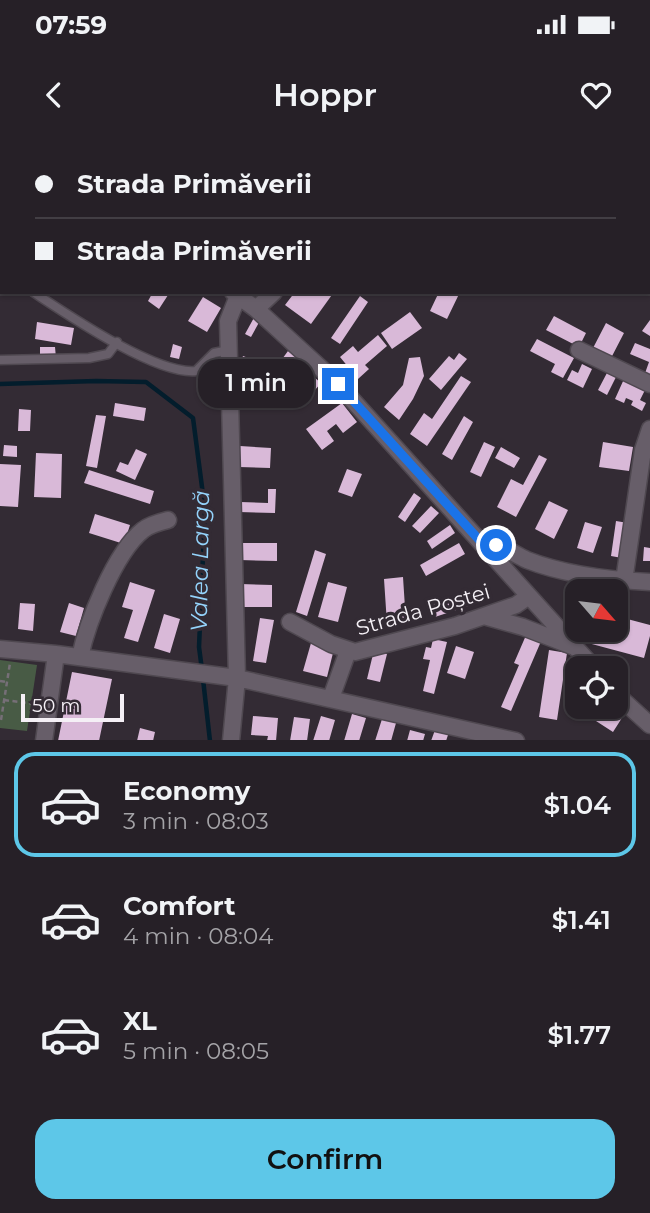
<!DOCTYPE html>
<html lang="en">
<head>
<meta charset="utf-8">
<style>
  body { margin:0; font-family:Montserrat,sans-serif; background:#2e282f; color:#f1f3f6; height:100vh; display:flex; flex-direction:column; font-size:26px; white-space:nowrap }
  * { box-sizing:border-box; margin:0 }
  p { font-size:23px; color:#a4a3a7 }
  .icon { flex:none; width:38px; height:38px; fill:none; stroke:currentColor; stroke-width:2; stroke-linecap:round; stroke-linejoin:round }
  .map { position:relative; height:600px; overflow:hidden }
  .side { display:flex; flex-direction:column; background:#262027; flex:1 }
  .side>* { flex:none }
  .top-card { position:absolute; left:0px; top:0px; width:651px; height:154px; box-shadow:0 2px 5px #0004,0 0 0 2px #423e44; display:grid; align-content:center; height:154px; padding:0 35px; background:#262027 }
  .needle { width:46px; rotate:118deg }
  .buttons { position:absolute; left:565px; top:439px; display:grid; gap:14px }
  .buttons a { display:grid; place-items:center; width:63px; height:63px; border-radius:14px; background:#262027; box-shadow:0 2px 5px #0004,0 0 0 2px #423e44; font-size:35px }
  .scale { position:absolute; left:21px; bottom:18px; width:103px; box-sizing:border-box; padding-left:7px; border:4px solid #f5f0f6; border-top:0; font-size:19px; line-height:24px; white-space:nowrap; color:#f5f0f6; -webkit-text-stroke:5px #332b34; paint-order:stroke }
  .end { position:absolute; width:32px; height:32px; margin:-16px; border:9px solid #1a73e8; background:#fff; box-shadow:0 0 0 4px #fff }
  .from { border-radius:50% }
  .bubble { position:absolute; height:49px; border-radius:21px; background:#262027; box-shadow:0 2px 5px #0004,0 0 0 2px #423e44; font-size:23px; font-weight:600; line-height:49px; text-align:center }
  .top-card b { display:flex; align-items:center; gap:24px; height:66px; font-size:26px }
  .top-card b+b { border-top:2px solid #423e44 }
  .top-card i { width:18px; height:18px; background:#f1f3f6 }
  ul { padding:12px 0 0; list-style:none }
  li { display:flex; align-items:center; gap:21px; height:105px; margin:0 14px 10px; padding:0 21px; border:4px solid transparent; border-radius:21px }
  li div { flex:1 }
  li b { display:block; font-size:26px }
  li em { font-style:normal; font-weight:600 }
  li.on { border-color:#5dc7e8 }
  li>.icon { width:63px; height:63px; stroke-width:1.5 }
  .action { display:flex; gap:14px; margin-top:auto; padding:14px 35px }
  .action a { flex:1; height:80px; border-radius:21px; background:#5dc7e8; color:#111; font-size:28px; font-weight:600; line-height:80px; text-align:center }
  .status { display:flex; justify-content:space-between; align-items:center; height:49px; padding:0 35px; background:#262027; direction:ltr }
  .status svg { height:19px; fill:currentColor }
  header { display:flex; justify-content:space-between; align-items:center; height:91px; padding:0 35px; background:#262027; font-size:32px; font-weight:600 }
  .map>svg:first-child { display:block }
  .green { fill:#485b45 }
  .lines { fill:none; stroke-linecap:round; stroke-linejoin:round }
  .stream { stroke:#031d2c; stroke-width:4.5 }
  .building { fill:#d9b9d8 }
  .service-casing { stroke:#4f4850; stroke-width:11 }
  .minor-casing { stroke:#4f4850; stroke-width:19 }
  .path { stroke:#766f77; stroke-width:2.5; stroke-dasharray:5 3.5; stroke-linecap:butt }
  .service { stroke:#675e69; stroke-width:8 }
  .minor { stroke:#675e69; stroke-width:16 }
  .route { stroke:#1a73e8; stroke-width:9 }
  .labels { text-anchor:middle; stroke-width:7; stroke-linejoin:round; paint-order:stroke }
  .street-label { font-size:21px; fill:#f5f0f6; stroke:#332b34 }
  .water-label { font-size:23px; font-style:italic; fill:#94d3fb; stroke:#332b34 }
</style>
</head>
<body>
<div class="status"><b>07:59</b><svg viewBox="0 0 49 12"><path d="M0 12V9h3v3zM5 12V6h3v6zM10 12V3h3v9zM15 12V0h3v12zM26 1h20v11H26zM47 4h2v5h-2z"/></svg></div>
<header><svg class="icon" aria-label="back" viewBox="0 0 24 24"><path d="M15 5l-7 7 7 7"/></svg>Hoppr<svg class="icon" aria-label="heart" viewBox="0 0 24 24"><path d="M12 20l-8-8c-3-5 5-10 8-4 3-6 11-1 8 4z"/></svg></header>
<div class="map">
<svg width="650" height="601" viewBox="0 0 650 601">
  <rect width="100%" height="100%" fill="#332b34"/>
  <path class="green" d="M0 520 37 525 27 591 0 588Z"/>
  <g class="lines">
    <path class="stream" d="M0 244 96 241 146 242 193 278 205 370 199 507 202 530
      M203 539 210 601"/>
  </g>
  <path class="building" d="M153 152H170L159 169 148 161Z
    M295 152H334L311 184 285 165Z
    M439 152H460L447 179 430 171Z
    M360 156 368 162 340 204 331 198Z
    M203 157 221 168 207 192 188 181Z
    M410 172 422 188 392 209 381 193Z
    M256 174 262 177 251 197 245 194Z
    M554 176 586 193 579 207 546 190Z
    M650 180V196L642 191Z
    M37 182 74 188 71 205 35 199Z
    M606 183 624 193 610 220 592 210Z
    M378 195 387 206 365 225 369 229 358 239 340 217 353 206 358 212Z
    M537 199 574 218 563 238 551 232 555 224 530 211Z
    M635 203 650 209V239L644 236 649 222 630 214Z
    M173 204 182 207 179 219 170 217Z
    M40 207H55L56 218H40Z
    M288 211 302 222 274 259 260 249Z
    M459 213 467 219 441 250 429 239 449 216 454 220Z
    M243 216 251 219 247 231 239 228Z
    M420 217 424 236 413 259 399 280 384 267 403 245 409 218Z
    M582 224 592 229 583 248 567 240 572 230 578 233Z
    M608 231 617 235 607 255 598 250Z
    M308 232 321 243 303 264 291 253Z
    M461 236 471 242 427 306 410 294 424 273 432 279Z
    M624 239 645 250 640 260 646 263 642 271 631 265 633 261 626 258 624 263 615 259Z
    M115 263 146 268 144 281 113 276Z
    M342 263 357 282 343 293 336 284 327 291 334 301 322 310 306 289Z
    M19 269 31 270 30 291H18Z
    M96 275 106 276 97 328 86 326Z
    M464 276 473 282 452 320 442 314Z
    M484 302 495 307 481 337 470 332Z
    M603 302 633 307 629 331 599 327Z
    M4 305 17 306V317L3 316Z
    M240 306 271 308 270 328 239 327Z
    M501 307 520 318 514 328 495 318Z
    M136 309 147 314 135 340 116 331 120 322 128 325Z
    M36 313 62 314 61 358 34 357Z
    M539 315 547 319 516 377 497 367 511 339 523 345Z
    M0 324 21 325 18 367 0 366Z
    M347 329 362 334 352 357 338 352Z
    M89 330 154 351 150 364 84 343Z
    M268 349H276L275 373 239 372 240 362 268 363Z
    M414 353 421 358 405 382 398 377Z
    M549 361 568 370 554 399 535 389Z
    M431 366 439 373 420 393 412 386Z
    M95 374 130 385 124 404 89 393Z
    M616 381 628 383 622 418 611 416Z
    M585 382 602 387 593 413 577 408Z
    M450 385 455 393 432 409 427 401Z
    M240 403H277V421L240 420Z
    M459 403 465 414 426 436 420 425Z
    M644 407 650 408V421H643Z
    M315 410 326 414 307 476 296 472Z
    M403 437 406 483 387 484 384 439Z
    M130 442 155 450 138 502 124 498 133 470 122 467Z
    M328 442 347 447 338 482 318 477Z
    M240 444 272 445V467H239Z
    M488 446 492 458 435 477 431 465Z
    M20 463 35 464 33 491 18 489Z
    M69 463 84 468 76 496 60 492Z
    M164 474 180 479 170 513 154 508Z
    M616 476 650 485V496L644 518 588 503 592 490H616Z
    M260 478 274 480 266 523 253 521Z
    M527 493 542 499 511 571 501 567 519 525 514 523Z
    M433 499 447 502 434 554 423 551 430 520 423 519 426 507 431 508Z
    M311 503 334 509 327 537 303 531Z
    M456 506 474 512 465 539 447 533Z
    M374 510 387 514 380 542 367 539Z
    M549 510 567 513 557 580 539 577Z
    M72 532 112 539 99 601H58Z
    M616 563 627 570 613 592 596 581 605 567H616Z
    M352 574 366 578 359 601H344Z
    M253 576 278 578 276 601H267L268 596 251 595Z
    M321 576 335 580 329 601H313Z
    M294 577 310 579 307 601H290Z
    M382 579 396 583 391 601H375Z
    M140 588 155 592 153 601H137Z
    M410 590 425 594 423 601H407Z
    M435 590 448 595 446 601H431Z"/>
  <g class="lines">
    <g class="service-casing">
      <path id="service" d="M0 139 2 140
        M33 152C68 175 156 235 196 231L214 213 229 210
        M0 220 89 218 108 214 117 202"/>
    </g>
    <g class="minor-casing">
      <path id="minor" d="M35 0 37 2
        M525 0 529 2
        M102 2V0
        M422 2 424 0
        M649 52 650 51
        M649 65 650 66
        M233 152 256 169 338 244 594 528
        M256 169 274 152
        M579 210 650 244
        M482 403C496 400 513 414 527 420 565 435 610 440 650 442
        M624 441 643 310 650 289
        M484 476 523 487 572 506
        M290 482 331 504 355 512 455 486 516 465 529 456
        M0 509 56 514 237 538 516 601
        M80 517C87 483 115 412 143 390 149 385 160 382 168 380
        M616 554 650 585
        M331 558 348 511
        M44 601 56 514
        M231 601 237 538 228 181 238 156"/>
    </g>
    <path class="path" d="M0 541 7 542
      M4 560 35 564
      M1 580 10 523"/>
    <use href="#service" class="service"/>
    <use href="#minor" class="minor"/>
  </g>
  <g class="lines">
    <path class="route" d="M338 244 482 403 485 402 496 405"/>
  </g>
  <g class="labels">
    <g class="street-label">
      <text transform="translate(423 470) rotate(-16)" y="7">Strada Poștei</text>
    </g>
    <g class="water-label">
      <text transform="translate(200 421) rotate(-89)" y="8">Valea Largă</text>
    </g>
  </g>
</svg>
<div class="buttons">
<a><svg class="needle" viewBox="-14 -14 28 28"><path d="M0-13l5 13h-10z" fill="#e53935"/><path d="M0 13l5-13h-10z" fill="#a4a3a7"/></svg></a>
<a><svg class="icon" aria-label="locate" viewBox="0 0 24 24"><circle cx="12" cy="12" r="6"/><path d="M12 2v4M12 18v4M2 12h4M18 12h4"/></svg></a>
</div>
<div class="scale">50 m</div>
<i class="end from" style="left:496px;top:405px"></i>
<i class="end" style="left:338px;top:244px"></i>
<div class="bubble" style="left:198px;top:219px;width:116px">1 min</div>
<div class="top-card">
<b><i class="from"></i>Strada Primăverii</b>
<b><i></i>Strada Primăverii</b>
</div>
</div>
<section class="side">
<ul>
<li class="on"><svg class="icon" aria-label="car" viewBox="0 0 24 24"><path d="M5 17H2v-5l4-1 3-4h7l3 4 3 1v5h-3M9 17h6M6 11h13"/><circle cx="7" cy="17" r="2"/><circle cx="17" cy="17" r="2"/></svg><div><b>Economy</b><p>3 min · 08:03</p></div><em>$1.04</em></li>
<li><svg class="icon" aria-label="car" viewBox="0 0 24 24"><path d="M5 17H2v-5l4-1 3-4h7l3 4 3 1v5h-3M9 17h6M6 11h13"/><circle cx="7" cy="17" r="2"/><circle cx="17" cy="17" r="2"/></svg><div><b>Comfort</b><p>4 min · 08:04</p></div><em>$1.41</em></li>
<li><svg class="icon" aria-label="car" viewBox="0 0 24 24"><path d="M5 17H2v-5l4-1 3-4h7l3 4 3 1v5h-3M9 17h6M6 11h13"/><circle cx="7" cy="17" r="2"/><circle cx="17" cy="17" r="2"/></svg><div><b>XL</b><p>5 min · 08:05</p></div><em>$1.77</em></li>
</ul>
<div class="action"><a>Confirm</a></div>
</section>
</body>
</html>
